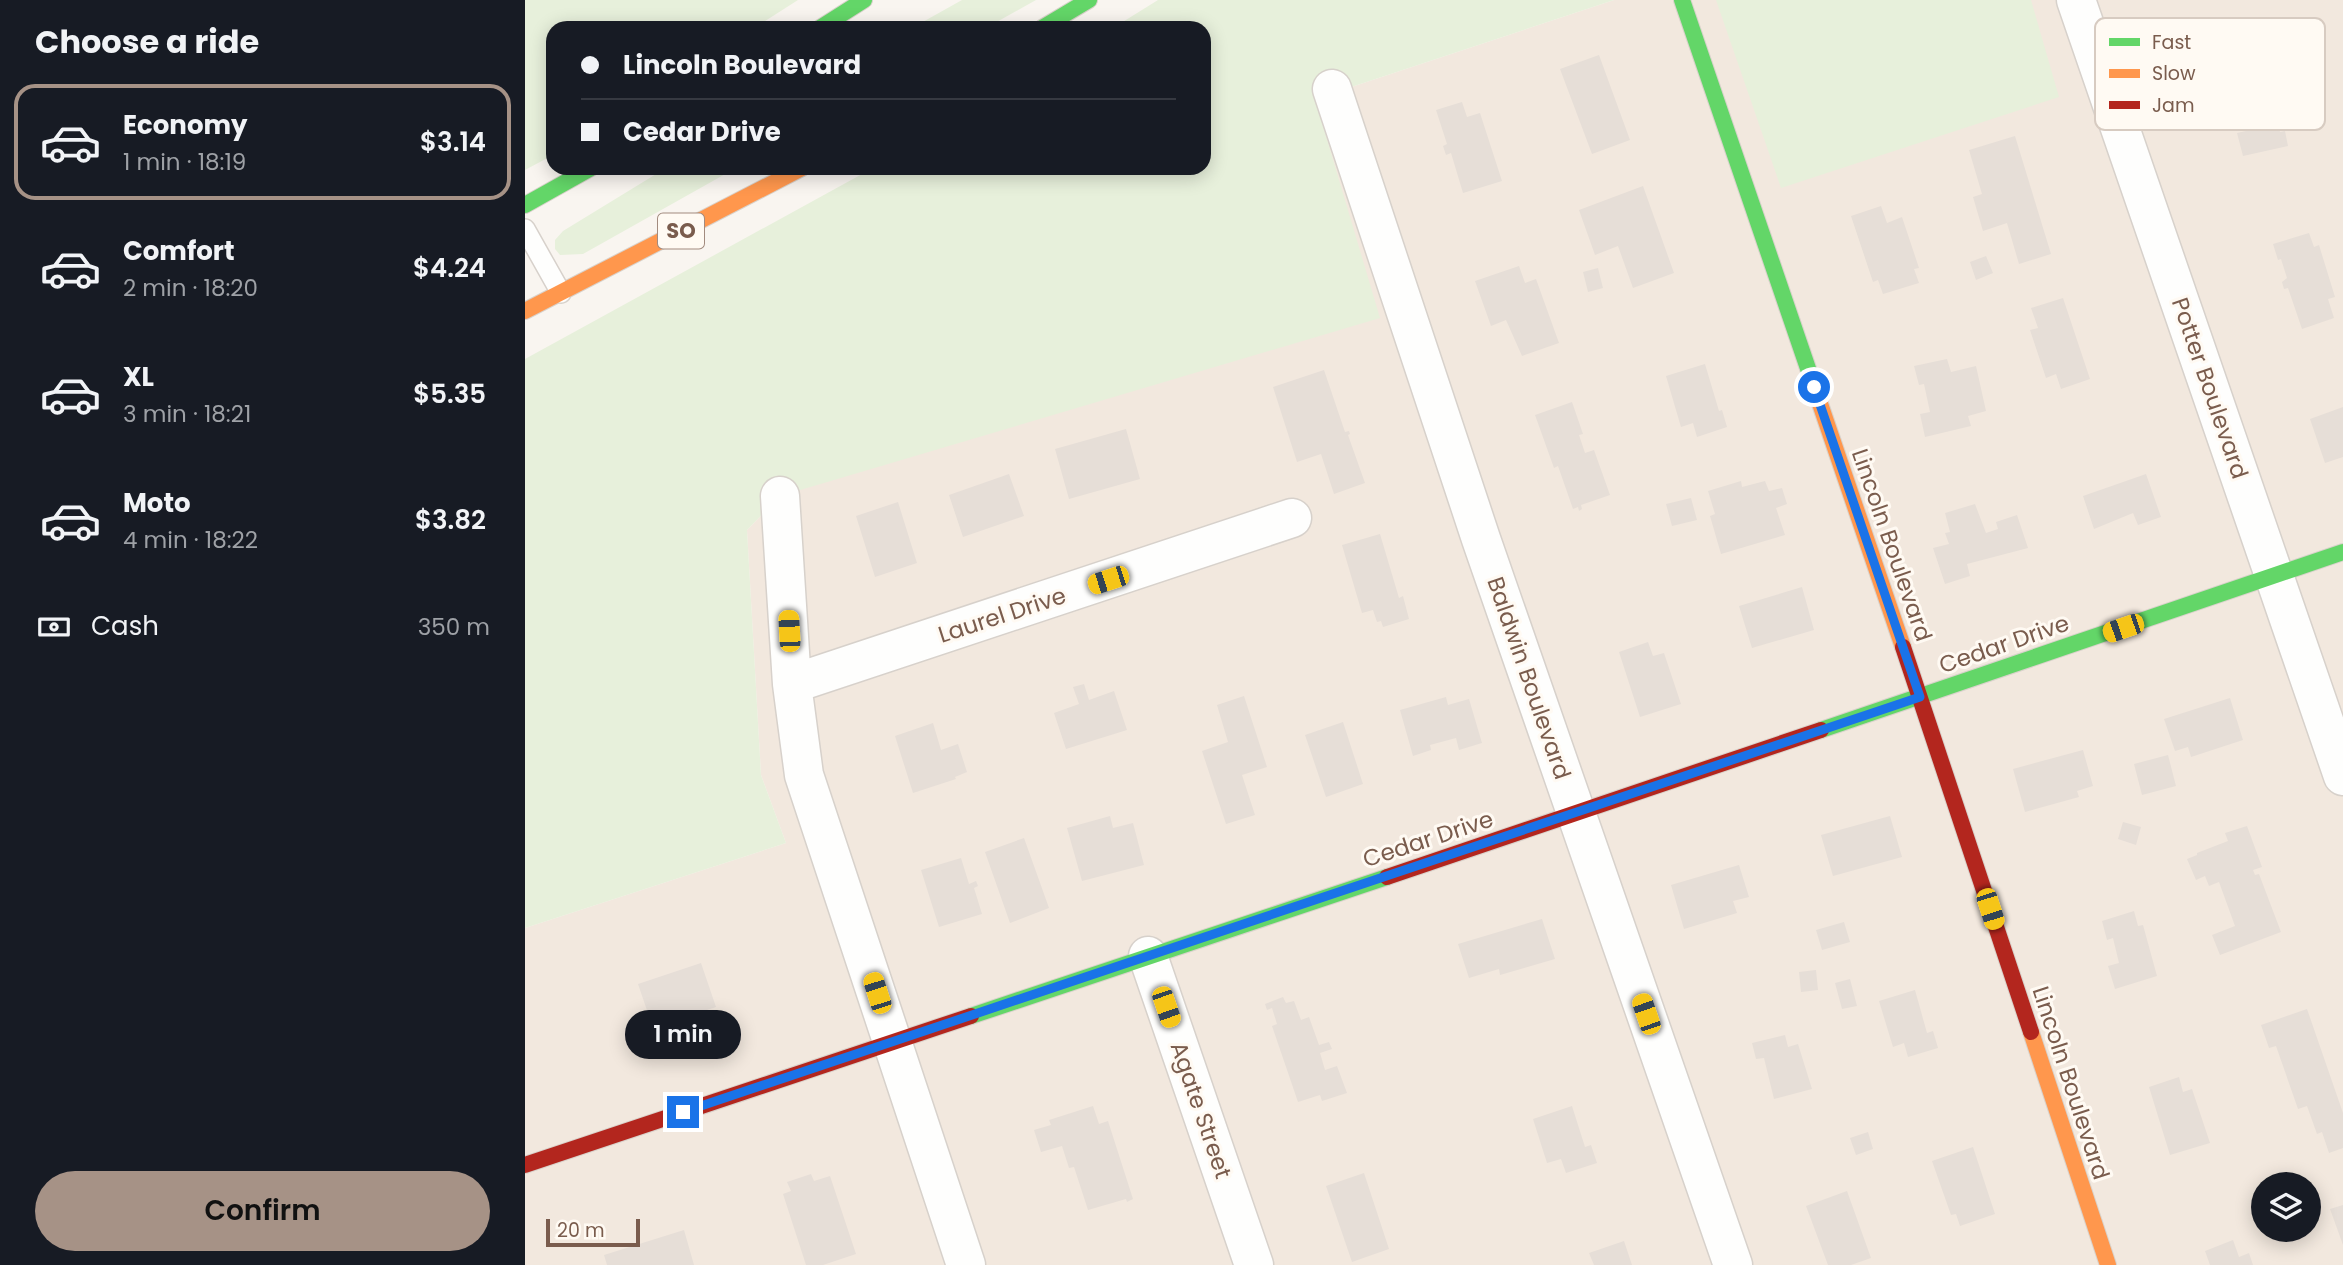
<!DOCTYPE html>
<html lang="en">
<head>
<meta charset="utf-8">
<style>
  body { margin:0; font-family:Poppins,sans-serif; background:#20242c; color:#f1f3f6; height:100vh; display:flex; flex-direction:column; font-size:26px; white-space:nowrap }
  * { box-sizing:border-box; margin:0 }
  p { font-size:23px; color:#9ea1a6 }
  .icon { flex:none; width:38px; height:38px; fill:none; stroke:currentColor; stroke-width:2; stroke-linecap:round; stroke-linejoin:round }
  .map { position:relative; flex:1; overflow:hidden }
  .side { display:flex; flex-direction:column; background:#171b24; width:525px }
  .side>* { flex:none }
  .guide { position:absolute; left:21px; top:21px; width:665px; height:154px; border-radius:21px; box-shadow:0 4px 18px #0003; display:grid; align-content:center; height:154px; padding:0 35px; background:#171b24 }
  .tools { position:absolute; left:1726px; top:1172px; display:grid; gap:14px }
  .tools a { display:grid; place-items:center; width:70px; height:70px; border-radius:50%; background:#171b24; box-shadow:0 4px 18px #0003; font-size:35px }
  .scale { position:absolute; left:21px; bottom:18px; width:94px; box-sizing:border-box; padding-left:7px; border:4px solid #7a5c4d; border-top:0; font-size:19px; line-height:24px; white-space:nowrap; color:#7a5c4d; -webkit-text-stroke:5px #fffaf3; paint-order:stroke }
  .end { position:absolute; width:32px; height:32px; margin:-16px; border:9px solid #1a73e8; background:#fff; box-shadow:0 0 0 4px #fff }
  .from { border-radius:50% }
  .bubble { position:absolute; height:49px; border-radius:24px; background:#171b24; box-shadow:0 4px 18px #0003; font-size:23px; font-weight:600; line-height:49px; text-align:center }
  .car { position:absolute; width:21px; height:42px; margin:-21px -10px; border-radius:9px; box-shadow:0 0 5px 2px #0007; background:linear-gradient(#f5c518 24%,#345 0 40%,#f5c518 0 76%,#345 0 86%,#f5c518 0) }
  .guide b { display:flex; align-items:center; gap:24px; height:66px; font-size:26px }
  .guide b+b { border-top:2px solid #363941 }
  .guide i { width:18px; height:18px; background:#f1f3f6 }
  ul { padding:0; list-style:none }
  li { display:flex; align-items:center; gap:21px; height:116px; margin:0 14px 10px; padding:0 21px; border:4px solid transparent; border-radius:21px }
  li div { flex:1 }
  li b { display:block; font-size:26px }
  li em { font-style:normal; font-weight:600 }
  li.selected { border-color:#a69286 }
  li>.icon { width:63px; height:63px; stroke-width:1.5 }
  h2 { padding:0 35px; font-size:32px; line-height:84px }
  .pay { display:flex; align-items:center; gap:18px; height:77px; padding:0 35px; font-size:26px }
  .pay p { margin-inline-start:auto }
  .primary-button { display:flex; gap:14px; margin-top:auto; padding:14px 35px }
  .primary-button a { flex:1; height:80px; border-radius:42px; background:#a69286; color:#111; font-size:28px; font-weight:600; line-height:80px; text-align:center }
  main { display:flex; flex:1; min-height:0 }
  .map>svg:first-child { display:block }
  .residential { fill:#f2e8de; fill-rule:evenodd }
  .green { fill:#e7f0db }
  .building { fill:#e6ded7 }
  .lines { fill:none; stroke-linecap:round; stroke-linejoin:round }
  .lane-casing { stroke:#d7d1cb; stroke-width:22 }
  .street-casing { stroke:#d7d1cb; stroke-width:41 }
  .fast-casing { stroke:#d9d2cb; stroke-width:18 }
  .slow-casing { stroke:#d9d2cb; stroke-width:18 }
  .jam-casing { stroke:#d9d2cb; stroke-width:18 }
  .lane { stroke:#fefefd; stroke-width:19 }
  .street { stroke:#fefefd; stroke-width:38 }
  .fast { stroke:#63d668; stroke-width:16 }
  .slow { stroke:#ff974d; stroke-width:16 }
  .jam { stroke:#b3261e; stroke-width:16 }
  .route { stroke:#1a73e8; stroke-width:9 }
  .labels { text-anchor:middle; stroke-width:6; stroke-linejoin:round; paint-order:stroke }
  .shield { fill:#fffaf3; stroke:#a28b7f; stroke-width:2 }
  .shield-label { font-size:21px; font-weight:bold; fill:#7a5c4d }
  .street-label { font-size:23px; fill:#7a5c4d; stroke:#fffaf3 }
  .key { fill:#fffaf3; stroke:#d7cbc1; stroke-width:2 }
  .key-label { font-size:19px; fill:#7a5c4d }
</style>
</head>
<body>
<main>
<section class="side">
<h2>Choose a ride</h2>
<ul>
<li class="selected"><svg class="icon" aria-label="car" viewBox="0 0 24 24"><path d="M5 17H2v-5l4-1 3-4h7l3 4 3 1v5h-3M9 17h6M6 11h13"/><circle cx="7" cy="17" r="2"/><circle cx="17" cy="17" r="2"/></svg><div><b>Economy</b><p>1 min · 18:19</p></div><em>$3.14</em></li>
<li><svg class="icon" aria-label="car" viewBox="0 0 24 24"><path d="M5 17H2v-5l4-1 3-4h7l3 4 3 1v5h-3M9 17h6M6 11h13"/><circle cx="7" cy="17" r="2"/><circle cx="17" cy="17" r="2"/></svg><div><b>Comfort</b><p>2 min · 18:20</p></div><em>$4.24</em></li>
<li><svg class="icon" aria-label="car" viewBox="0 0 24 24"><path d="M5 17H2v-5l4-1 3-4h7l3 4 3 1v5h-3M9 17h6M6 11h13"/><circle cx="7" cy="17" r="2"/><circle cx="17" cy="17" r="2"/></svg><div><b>XL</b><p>3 min · 18:21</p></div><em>$5.35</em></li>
<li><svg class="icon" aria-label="car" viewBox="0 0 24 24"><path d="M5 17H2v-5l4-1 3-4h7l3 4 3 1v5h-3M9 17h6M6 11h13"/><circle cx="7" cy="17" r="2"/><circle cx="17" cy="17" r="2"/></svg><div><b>Moto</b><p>4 min · 18:22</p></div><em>$3.82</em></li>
</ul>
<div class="pay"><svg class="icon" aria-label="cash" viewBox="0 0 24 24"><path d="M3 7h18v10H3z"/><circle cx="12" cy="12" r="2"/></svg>Cash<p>350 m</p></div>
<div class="primary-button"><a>Confirm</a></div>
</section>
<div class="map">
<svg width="1818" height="1265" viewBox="0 0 1818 1265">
  <rect width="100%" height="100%" fill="#f9f5f0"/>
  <path class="residential" d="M1089 0H1818V1265H0V928L261 843 236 775 222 530 255 496 790 99ZM1738 1185H1783V1230H1738Z"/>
  <path class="green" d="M0 0H273L229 28H28V155L0 170Z
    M437 0H511L461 28H387Z
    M633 0H1089L790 99 855 318 255 496 222 530 236 775 261 843 0 928V359L348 168H679V28H588Z
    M1191 0H1506L1534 97 1256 188Z
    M141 168H211L58 254 35 255 30 249V240L38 231Z"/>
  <path class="building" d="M1074 55 1105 140 1067 154 1035 69Z
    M1737 79 1740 93 1746 92 1749 106 1762 103 1766 120 1753 123 1755 132 1760 131 1763 146 1718 156 1712 133 1721 131 1715 105 1710 106 1705 86Z
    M937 102 942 117 955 113 977 181 938 193 926 153 921 155 918 146 922 144 911 110Z
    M1490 136 1526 254 1494 264 1482 223 1458 231 1448 197 1457 194 1444 150Z
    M1118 186 1149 273 1108 288 1093 246 1070 255 1054 210Z
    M1356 206 1362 223 1377 217 1394 268 1389 269 1394 283 1358 294 1353 280 1348 282 1326 216Z
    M1784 233 1789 247 1794 245 1810 297 1803 299 1809 318 1777 329 1763 288 1759 289 1757 282 1762 278 1756 259 1753 260 1748 244Z
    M1461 256 1468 273 1451 280 1445 262Z
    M994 266 1000 283 1011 279 1034 343 997 356 981 320 966 326 950 281Z
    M1073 268 1078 288 1063 292 1058 272Z
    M1538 298 1565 379 1536 389 1531 374 1521 378 1505 330 1513 328 1506 308Z
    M1422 359 1426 372 1451 366 1461 411 1443 416 1446 426 1400 437 1395 414 1405 412 1399 384 1394 385 1389 366Z
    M1180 364 1194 411 1197 410 1202 427 1172 437 1168 423 1156 427 1141 376Z
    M799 370 820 432 824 431 825 434 823 435 840 483 809 494 796 454 772 462 748 387Z
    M1047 402 1058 434 1054 435 1060 453 1069 450 1085 495 1056 505 1057 509 1054 511 1053 507 1048 509 1033 466 1029 468 1010 415Z
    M1818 407V457L1800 463 1785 419Z
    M601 429 615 479 544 499 530 449Z
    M484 474 499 516 438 537 424 495Z
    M1621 474 1636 517 1613 525 1608 513 1569 529 1558 496Z
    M1216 481 1217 487 1240 481 1244 491 1257 488 1262 504 1251 508 1260 535 1196 554 1185 516 1190 514 1183 491Z
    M1166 498 1172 520 1147 526 1141 504Z
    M373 502 392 563 350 577 331 516Z
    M1450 504 1461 533 1473 529 1471 522 1492 515 1503 548 1442 564 1445 576 1420 584 1408 548 1424 544 1420 533 1425 532 1420 513Z
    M855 534 874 598 878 596 884 619 858 627 856 621 852 622 848 610 837 613 817 545Z
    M1277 587 1289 630 1227 648 1214 606Z
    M1123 642 1128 656 1139 653 1156 704 1115 717 1094 652Z
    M559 684 564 700 589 691 602 730 541 749 529 713 554 704 548 687Z
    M719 696 742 767 717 775 730 815 701 824 677 751 703 742 692 705Z
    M921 697 923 705 944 699 957 743 934 750 931 738 905 745 906 750 888 756 875 710Z
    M1705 698 1718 740 1666 757 1663 747 1650 751 1639 719Z
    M818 722 838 784 801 797 780 735Z
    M408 723 416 750 433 744 442 772 430 777 431 779 388 793 370 736Z
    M1558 750 1568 786 1552 791 1554 797 1500 812 1488 769Z
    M1643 755 1651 786 1617 795 1609 764Z
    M585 816 588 828 608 823 619 865 557 881 542 828Z
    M1365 816 1377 857 1308 876 1296 835Z
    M1598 822 1616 827 1611 845 1593 839Z
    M1722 826 1737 867 1728 870 1730 875 1734 874 1756 932 1695 955 1687 935 1710 926 1694 882 1684 886 1680 876 1671 880 1662 859 1672 855V853L1703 841 1700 833Z
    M499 838 524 908 485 923 460 852Z
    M436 858 444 884 451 881 453 886 449 888 457 914 414 927 396 870Z
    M1214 865 1224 897 1208 901 1212 913 1159 929 1146 885Z
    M1609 911 1613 926 1618 925 1632 976 1590 989 1583 966 1594 963 1588 938 1582 940 1577 921Z
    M1017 919 1030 959 975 975 974 969 944 978 933 944Z
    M1319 922 1325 942 1297 950 1291 930Z
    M176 963 191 1007 128 1028 113 984Z
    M1291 970 1293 990 1276 992 1274 972Z
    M1325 979 1332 1006 1317 1009 1310 983Z
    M1390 990 1402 1033 1408 1031 1413 1048 1383 1057 1379 1043 1368 1047 1354 1001Z
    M758 997 761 1003 769 1001 776 1020 784 1017 794 1045 804 1042 807 1049 795 1053 800 1070 812 1066 822 1093 797 1101 795 1095 773 1102 747 1026 752 1024 747 1008 742 1010 740 1004Z
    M1782 1009 1818 1113V1148L1804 1153 1797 1132 1792 1134 1782 1106 1773 1109 1751 1046 1744 1048 1736 1025Z
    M1260 1035 1263 1047 1273 1044 1287 1089 1249 1099 1239 1058 1231 1059 1227 1043Z
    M1654 1077 1658 1092 1667 1089 1685 1143 1645 1155 1624 1087Z
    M568 1106 574 1124 583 1121 608 1199 602 1202 601 1199 563 1210 549 1167 544 1168 537 1146 516 1152 509 1130 526 1125 524 1120Z
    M1047 1106 1060 1147 1066 1145 1072 1163 1041 1173 1036 1159 1022 1163 1008 1119Z
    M1343 1132 1348 1149 1331 1155 1325 1138Z
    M1448 1147 1470 1214 1435 1226 1431 1214 1426 1215 1407 1161Z
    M839 1173 864 1249 827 1262 801 1186Z
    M1768 1173 1770 1185H1757L1755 1176Z
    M286 1174 289 1181 305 1176 331 1254 298 1265H281L258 1194 266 1191 262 1182Z
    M1322 1191 1346 1258 1326 1265H1303L1281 1206Z
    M1818 1205V1245L1805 1209Z
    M159 1230 169 1265H82L79 1255Z
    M1708 1240 1714 1257 1724 1253 1728 1265H1685L1680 1251Z
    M1099 1241 1107 1265H1069L1064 1253Z"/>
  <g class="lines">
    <g class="lane-casing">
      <path id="lane" d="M0 229 36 293"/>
    </g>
    <g class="street-casing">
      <path id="street" d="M1551 0 1818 776
        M807 89 956 539 1208 1265
        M255 496 267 684 279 775 441 1265
        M267 684 767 518
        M623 956 729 1265"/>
    </g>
    <g class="fast-casing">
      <path id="fast" d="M1157 0 1290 389
        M295 28 339 0
        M517 28 564 0
        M0 205 66 168
        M1296 730 1818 552
        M446 1016 862 877"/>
    </g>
    <g class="slow-casing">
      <path id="slow" d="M0 311 277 168
        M1290 389 1378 647
        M1506 1032 1583 1265"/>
    </g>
    <g class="jam-casing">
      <path id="jam" d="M1378 647 1506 1032
        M862 877 1296 730
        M0 1165 446 1016"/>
    </g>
    <use href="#lane" class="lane"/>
    <use href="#street" class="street"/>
    <use href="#fast" class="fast"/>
    <use href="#slow" class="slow"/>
    <use href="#jam" class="jam"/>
  </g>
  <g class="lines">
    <path class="route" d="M158 1112 1395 697 1289 387"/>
  </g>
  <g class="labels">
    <rect class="shield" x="133" y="213.5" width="46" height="35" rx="5"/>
    <g class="shield-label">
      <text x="156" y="238">SO</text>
    </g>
    <g class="street-label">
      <text transform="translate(1685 388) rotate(71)" y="8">Potter Boulevard</text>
      <text transform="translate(1367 545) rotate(71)" y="8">Lincoln Boulevard</text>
      <text transform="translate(477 615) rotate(-18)" y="8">Laurel Drive</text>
      <text transform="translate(1479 644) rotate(-19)" y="8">Cedar Drive</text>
      <text transform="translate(1004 678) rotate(71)" y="8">Baldwin Boulevard</text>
      <text transform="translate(903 839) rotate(-18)" y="8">Cedar Drive</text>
      <text transform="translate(1546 1083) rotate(72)" y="8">Lincoln Boulevard</text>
      <text transform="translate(676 1110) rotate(71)" y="8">Agate Street</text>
    </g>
  </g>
  <rect x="1570" y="18" width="230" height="112" rx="10" class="key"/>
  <rect x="1584" y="38" width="31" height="8" fill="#63d668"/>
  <rect x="1584" y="69" width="31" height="9" fill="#ff974d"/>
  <rect x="1584" y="101" width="31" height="8" fill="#b3261e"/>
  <g class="key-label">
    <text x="1627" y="49">Fast</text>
    <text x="1627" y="80">Slow</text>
    <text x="1627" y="112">Jam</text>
  </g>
</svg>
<div class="tools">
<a><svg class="icon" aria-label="layers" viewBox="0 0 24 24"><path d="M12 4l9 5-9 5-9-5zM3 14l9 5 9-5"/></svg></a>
</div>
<div class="scale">20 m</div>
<i class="end from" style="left:1289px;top:387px"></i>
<i class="end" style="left:158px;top:1112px"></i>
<div class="bubble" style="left:100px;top:1010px;width:116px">1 min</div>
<i class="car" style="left:583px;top:580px;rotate:252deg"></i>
<i class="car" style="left:1598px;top:628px;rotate:251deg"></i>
<i class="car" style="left:264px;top:631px;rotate:357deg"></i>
<i class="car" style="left:1465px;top:909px;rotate:162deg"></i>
<i class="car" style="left:352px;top:993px;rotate:342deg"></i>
<i class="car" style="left:641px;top:1007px;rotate:161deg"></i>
<i class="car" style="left:1121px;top:1014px;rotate:341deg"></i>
<div class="guide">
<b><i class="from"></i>Lincoln Boulevard</b>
<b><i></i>Cedar Drive</b>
</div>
</div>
</main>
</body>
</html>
